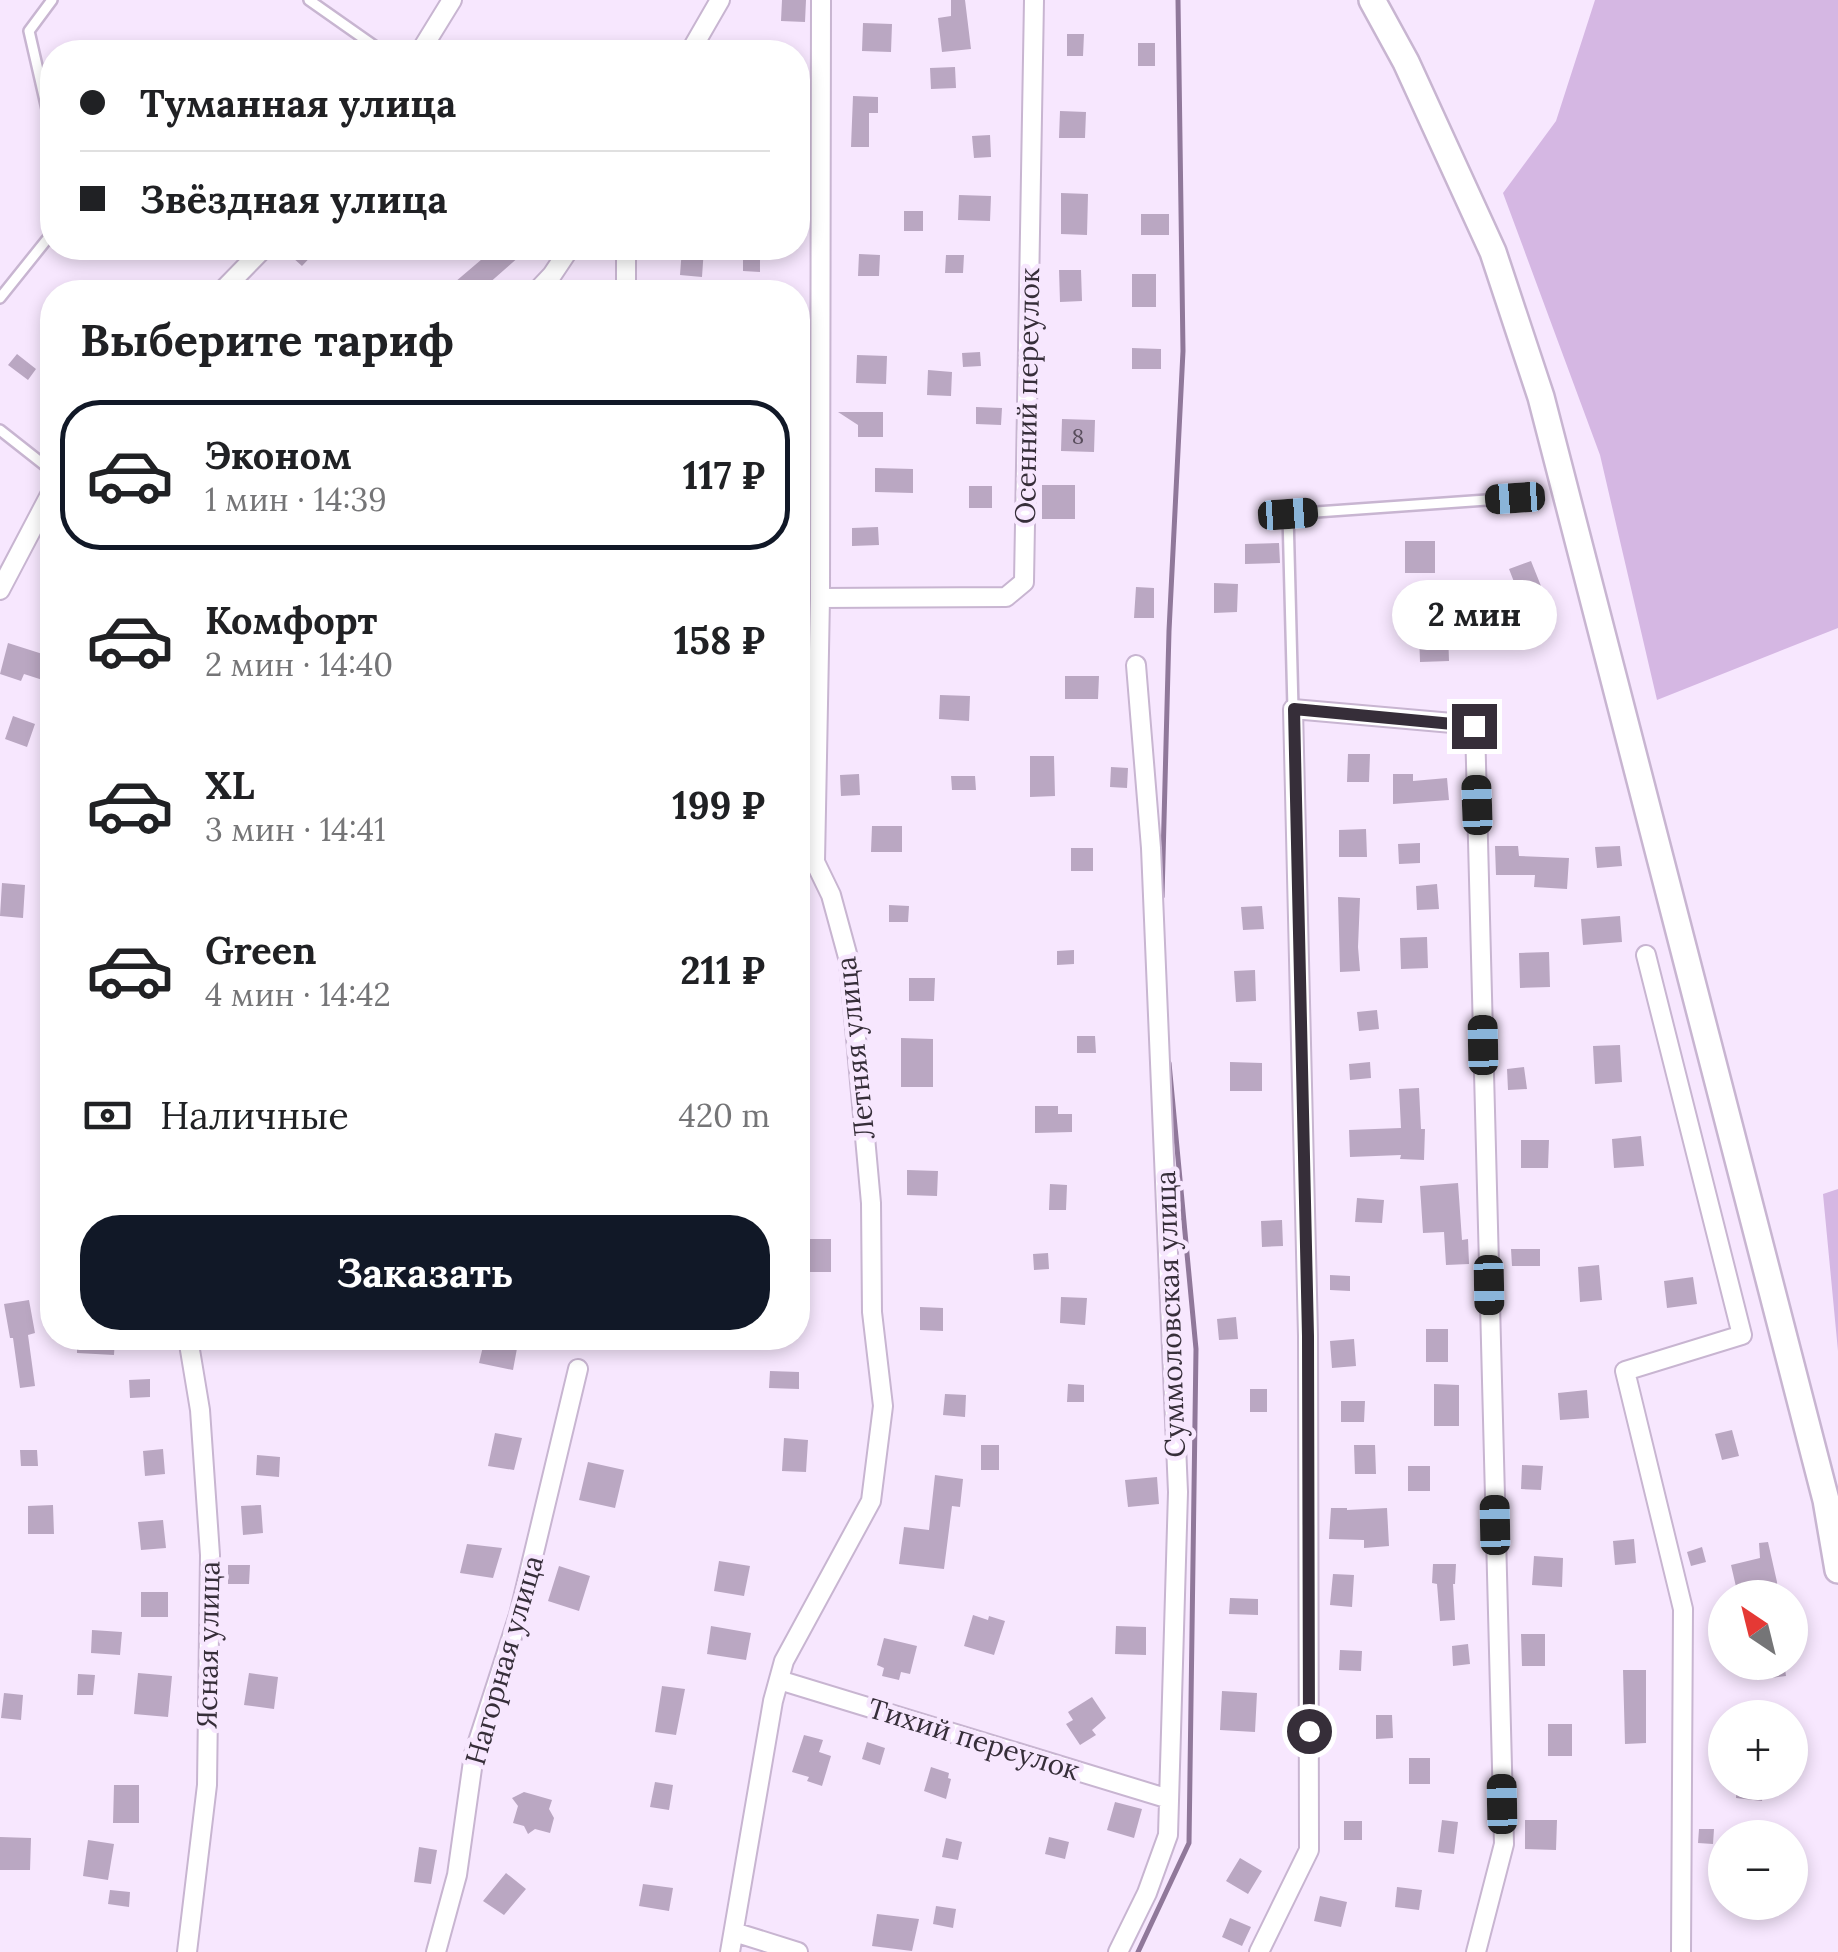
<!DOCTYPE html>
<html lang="ru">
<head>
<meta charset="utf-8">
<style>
  body { margin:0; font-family:Lora,serif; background:#f2f2f2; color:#202124; height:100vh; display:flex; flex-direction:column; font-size:38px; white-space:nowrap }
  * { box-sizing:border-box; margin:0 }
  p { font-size:32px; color:#757577 }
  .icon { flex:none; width:55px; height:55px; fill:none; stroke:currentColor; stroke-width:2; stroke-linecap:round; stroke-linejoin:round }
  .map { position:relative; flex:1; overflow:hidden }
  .drawer { position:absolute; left:40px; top:280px; width:770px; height:1070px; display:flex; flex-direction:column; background:#fff; border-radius:40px; box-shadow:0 5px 15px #0003 }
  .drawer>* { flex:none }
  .guide { position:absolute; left:40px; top:40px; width:770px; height:220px; border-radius:40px; box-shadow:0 5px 15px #0003; display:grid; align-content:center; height:220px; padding:0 40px; background:#fff }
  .needle { width:65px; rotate:325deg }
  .tools { position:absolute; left:1708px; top:1580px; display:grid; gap:20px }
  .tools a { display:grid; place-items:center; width:100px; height:100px; border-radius:50%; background:#fff; box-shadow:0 5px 15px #0003; font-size:50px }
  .end { position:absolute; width:45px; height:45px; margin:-22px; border:12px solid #362e39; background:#fff; box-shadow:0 0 0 5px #fff }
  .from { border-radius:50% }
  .bubble { position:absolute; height:70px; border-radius:35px; background:#fff; box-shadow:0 5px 15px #0003; font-size:32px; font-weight:800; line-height:70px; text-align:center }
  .car { position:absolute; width:30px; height:60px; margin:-30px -15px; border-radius:12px; box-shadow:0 0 8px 2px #0007; background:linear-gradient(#222 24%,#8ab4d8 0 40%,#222 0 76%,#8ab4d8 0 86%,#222 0) }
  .guide b { display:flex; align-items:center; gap:35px; height:95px; font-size:38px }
  .guide b+b { border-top:2px solid #e0e0e0 }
  .guide i { width:25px; height:25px; background:#202124 }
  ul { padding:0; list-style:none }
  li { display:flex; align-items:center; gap:30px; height:150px; margin:0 20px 15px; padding:0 20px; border:5px solid transparent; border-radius:40px }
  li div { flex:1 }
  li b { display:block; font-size:38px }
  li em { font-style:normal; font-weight:800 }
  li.current { border-color:#111827 }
  li>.icon { width:90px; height:90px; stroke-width:1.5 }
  h2 { padding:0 40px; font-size:45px; line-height:120px }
  .pay { display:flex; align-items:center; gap:25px; height:110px; padding:0 40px; font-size:38px }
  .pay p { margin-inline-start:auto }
  .cta { display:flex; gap:20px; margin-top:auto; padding:20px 40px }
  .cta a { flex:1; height:115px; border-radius:40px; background:#111827; color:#fff; font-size:40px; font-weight:800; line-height:115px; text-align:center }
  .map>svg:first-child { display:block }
  .green { fill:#d5b7e3 }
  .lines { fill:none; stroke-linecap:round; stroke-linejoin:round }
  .stream { stroke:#90789a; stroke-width:5 }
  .building { fill:#baa7c2 }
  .service-casing { stroke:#c8b5d1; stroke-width:14 }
  .minor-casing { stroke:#c8b5d1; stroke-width:22 }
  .secondary-casing { stroke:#c8b5d1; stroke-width:30 }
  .service { stroke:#fff; stroke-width:9 }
  .minor { stroke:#fff; stroke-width:18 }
  .secondary { stroke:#fff; stroke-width:25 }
  .route { stroke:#362e39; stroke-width:12 }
  .labels { text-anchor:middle; stroke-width:9; stroke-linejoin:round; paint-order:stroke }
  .number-label { font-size:22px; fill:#574c5b }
  .street-label { font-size:28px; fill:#362e39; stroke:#f7e7fe }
</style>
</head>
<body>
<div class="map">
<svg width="1838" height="1952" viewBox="0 0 1838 1952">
  <rect width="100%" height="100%" fill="#f7e7fe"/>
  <path class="green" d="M1595 0H1838V628L1657 700 1600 455 1503 193 1556 121Z
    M1838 1189V1351L1823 1194Z"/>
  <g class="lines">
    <path class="stream" d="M1162 897 1169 631 1183 351 1178 0
      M1138 1952 1189 1843 1196 1349 1169 1063"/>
  </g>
  <path class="building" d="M782 0H806L805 22 781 21Z
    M951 0H965L971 49 942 52 938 18 951 16Z
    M863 23 892 24 891 52 862 51Z
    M1067 34H1084L1083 56H1067Z
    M1138 43H1155V66H1138Z
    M955 67 956 88 931 89 930 68Z
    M853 96 878 97V113H869V147H851Z
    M1060 111 1086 112 1085 138H1059Z
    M990 135 991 157 974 158 972 136Z
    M1061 193 1088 194 1087 235 1061 234Z
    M959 195 991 196 990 221 958 220Z
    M904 211H923V231H904Z
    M1141 214H1169V235H1141Z
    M282 248H319L302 266Z
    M495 248H529L479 292H465L455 282Z
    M682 248H704L702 277 680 275Z
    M743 248H760V272L743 271Z
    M859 254 880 255 879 276H858Z
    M946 255H964L963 273H945Z
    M1059 270H1081L1082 301 1060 302Z
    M1132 274H1156V307H1132Z
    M1132 348 1161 349V369H1132Z
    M980 352 981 366 963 367 962 353Z
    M17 354 36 369 28 380 8 365Z
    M857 355 887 356 886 384 856 383Z
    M928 370 952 372 951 396 927 395Z
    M976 407 1002 408 1001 425 976 424Z
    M838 412H883V437H858V425Z
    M1062 419 1095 420 1094 452 1061 451Z
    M875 468 913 469V493L875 492Z
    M1042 485H1075V519H1042Z
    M969 486H992V508H969Z
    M878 527 879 545 852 546V528Z
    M1405 541H1435V573H1405Z
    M1279 543 1280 563 1245 564V544Z
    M1531 561 1547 601 1525 610 1509 569Z
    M1214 583 1238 584 1237 612 1214 613Z
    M1136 587 1154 588V618H1134Z
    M1448 631 1449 661 1420 662 1419 632Z
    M8 643 52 657V683L24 674 21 681 0 674Z
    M1065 676H1099L1098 699H1065Z
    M940 695 970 696 969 721 939 719Z
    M13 716 35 724 27 747 5 739Z
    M1348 754H1370L1369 782H1347Z
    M1030 756H1054L1055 796 1030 797Z
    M1111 767 1128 768 1127 788 1110 787Z
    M859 774 860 795 841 796 840 775Z
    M1393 774H1413V781L1447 778 1449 800 1393 804Z
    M951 776H975L976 790H952Z
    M872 826H902V852H871Z
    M1366 829 1367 857H1339V830Z
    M1420 843V863L1399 864 1398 844Z
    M1495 846H1518L1519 856 1569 858 1567 889 1534 887 1535 875H1496Z
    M1620 846 1622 866 1597 868 1595 847Z
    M1071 848H1093V871H1071Z
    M2 883 25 885 23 918 0 916Z
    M1437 884 1439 909 1417 910 1416 886Z
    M1338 897 1360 898 1358 947 1360 971 1340 972Z
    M889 905 909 906 908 922H889Z
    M1262 906 1264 929 1243 930 1241 907Z
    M1620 916 1622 942 1583 945 1581 919Z
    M1427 937 1428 968 1401 969 1400 938Z
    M1074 950V964L1057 965V951Z
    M1549 952 1550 987 1520 988 1519 953Z
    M1255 970 1256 1001 1236 1002 1234 971Z
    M909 978H935L934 1001H909Z
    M1377 1010 1379 1029 1359 1031 1357 1012Z
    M1077 1036H1095L1096 1053H1077Z
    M901 1038 933 1039V1087H901Z
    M1620 1045 1622 1082 1595 1084 1593 1046Z
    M1230 1062 1262 1063V1091H1230Z
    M1370 1062 1371 1078 1350 1080 1349 1064Z
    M1524 1067 1527 1089 1508 1090 1507 1069Z
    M1419 1088 1421 1129H1425L1424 1160 1400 1159 1401 1155 1350 1157 1349 1130 1401 1128 1399 1089Z
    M1035 1106H1058V1114H1072V1132L1035 1133Z
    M1641 1136 1644 1166 1614 1168 1612 1139Z
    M1521 1140H1549L1548 1168H1521Z
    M907 1170 938 1171 937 1196 907 1195Z
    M1458 1183 1462 1240 1468 1239 1469 1264 1446 1265 1444 1232 1423 1233 1420 1186Z
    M1050 1184 1067 1185 1066 1210H1049Z
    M1357 1198 1384 1200 1382 1223 1355 1222Z
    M1282 1220 1283 1246 1262 1247 1261 1221Z
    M798 1239H831V1272H798Z
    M1511 1249H1540V1266H1512Z
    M1048 1253 1049 1269 1034 1270 1033 1254Z
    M1599 1265 1602 1300 1580 1302 1578 1267Z
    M1330 1275 1350 1276V1291L1330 1290Z
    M1693 1277 1697 1304 1667 1308 1664 1281Z
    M1061 1297 1087 1298 1085 1325 1060 1323Z
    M29 1300 35 1333 28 1335 35 1386 20 1388 13 1338H10L4 1304Z
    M920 1307 943 1308V1331L920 1330Z
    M1236 1317 1238 1339 1219 1340 1217 1319Z
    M1426 1329H1448V1362H1426Z
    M77 1338H115L114 1355 77 1353Z
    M485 1338 518 1343 513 1370 479 1363Z
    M1354 1339 1356 1366 1332 1368 1330 1341Z
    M770 1371 799 1372V1389L769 1388Z
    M150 1379V1397L130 1398 129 1380Z
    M1068 1384 1084 1385V1402H1067Z
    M1434 1384 1459 1385V1426H1434Z
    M1250 1389H1267V1412H1250Z
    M1587 1390 1589 1418 1560 1420 1558 1393Z
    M945 1394 966 1395 965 1417 943 1415Z
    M1341 1401H1365L1364 1422H1341Z
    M1732 1430 1739 1456 1722 1460 1715 1434Z
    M495 1433 522 1438 514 1470 488 1466Z
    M784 1438 808 1440 806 1472 782 1471Z
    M981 1445H999V1470H981Z
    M1354 1445H1375L1376 1474H1355Z
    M163 1449 165 1474 145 1476 143 1451Z
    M20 1450H37L38 1466H21Z
    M257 1455 280 1457 279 1477 256 1475Z
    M588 1462 624 1470 615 1508 579 1500Z
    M1522 1465 1543 1466 1541 1490 1521 1489Z
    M1408 1466H1430V1491H1408Z
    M935 1475 963 1479 960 1507 952 1506 944 1569 899 1564 904 1527 929 1530Z
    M1157 1477 1159 1504 1128 1507 1125 1480Z
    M53 1505 54 1534H28V1506Z
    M261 1505 263 1533 243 1535 241 1506Z
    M1331 1508H1347V1510L1387 1508 1389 1546 1364 1548V1540L1329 1539Z
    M163 1520 166 1548 141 1550 138 1522Z
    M1634 1539 1636 1563 1615 1565 1613 1541Z
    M1768 1542 1777 1582 1778 1598H1764L1763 1585 1737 1591 1731 1565 1760 1558 1759 1543Z
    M467 1544 502 1548 493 1578 460 1573Z
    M1702 1547 1706 1562 1691 1566 1687 1552Z
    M1534 1556 1563 1558 1562 1587 1532 1585Z
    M719 1561 750 1566 744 1596 714 1591Z
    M1433 1564H1456L1455 1584H1453L1455 1620 1440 1621 1437 1584 1432 1583Z
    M228 1565H250L249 1584H228Z
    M559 1566 590 1576 579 1611 548 1601Z
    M1333 1574 1354 1575 1352 1607 1330 1605Z
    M141 1592H168V1617H141Z
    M1230 1598 1258 1599V1615L1229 1614Z
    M973 1615 988 1620 989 1616 1005 1621 994 1655 964 1646Z
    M711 1626 751 1633 746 1660 707 1654Z
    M1116 1626 1146 1627V1655L1115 1654Z
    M92 1630 122 1632 120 1655 91 1653Z
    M1521 1634H1545V1666H1522Z
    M884 1638 917 1646 910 1674 901 1672 899 1680 882 1676 884 1668 877 1665Z
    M1468 1644 1470 1664 1453 1666 1452 1646Z
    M1340 1650 1362 1651 1361 1671 1339 1670Z
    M1753 1662H1784L1786 1676 1756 1680Z
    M1623 1670H1646V1743L1625 1744Z
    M138 1673 172 1676 168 1717 134 1714Z
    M249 1673 278 1677 274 1709 244 1705Z
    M78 1674 95 1675 93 1695H77Z
    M662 1686 685 1689 676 1735 655 1732Z
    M1222 1691 1257 1693 1255 1732 1220 1730Z
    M4 1693 23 1695 21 1720 1 1718Z
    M1092 1697 1106 1718 1092 1730 1096 1735 1080 1745 1066 1724 1073 1720 1068 1712Z
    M1376 1715H1392L1393 1738 1376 1739Z
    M1548 1724H1572V1756H1548Z
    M804 1735 823 1740 819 1752 831 1756 822 1786 807 1781 809 1777 792 1772Z
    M867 1742 885 1748 880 1765 862 1759Z
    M1409 1758H1430V1784H1409Z
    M931 1767 949 1773 948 1778 951 1779 946 1799 924 1791Z
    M655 1782 673 1785 669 1810 650 1807Z
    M1737 1782H1764L1762 1801 1736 1798Z
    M114 1785H139V1823H113Z
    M524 1792 552 1800 549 1809 554 1818 550 1833 535 1829 528 1834 524 1826 513 1823 518 1806 512 1798Z
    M1115 1802 1142 1809 1134 1838 1107 1830Z
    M1442 1820 1458 1822 1454 1854 1438 1852Z
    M1525 1820H1557L1556 1850 1525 1849Z
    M1344 1821H1362V1840H1344Z
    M1699 1829H1714L1713 1844 1698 1843Z
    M0 1837 31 1838 30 1870H0Z
    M1049 1837 1069 1842 1065 1859 1045 1854Z
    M946 1838 962 1842 958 1860 942 1857Z
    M88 1840 114 1844 108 1880 83 1876Z
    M419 1847 437 1850 431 1884 414 1882Z
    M1240 1858 1262 1871 1248 1894 1226 1881Z
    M506 1873 526 1889 504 1915 483 1901Z
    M643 1884 673 1888 669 1911 639 1906Z
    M1397 1887 1422 1890 1419 1910 1395 1907Z
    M110 1890 130 1892 129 1907 108 1904Z
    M1320 1896 1347 1902 1341 1927 1314 1921Z
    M936 1906 956 1909 953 1928 933 1924Z
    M877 1914 919 1919 912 1951 872 1946Z
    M1230 1918 1251 1927 1242 1946 1222 1937Z"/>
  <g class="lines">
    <g class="service-casing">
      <path id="service" d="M52 0 29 31 52 131
        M309 0 383 52
        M0 298 52 233
        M0 430 52 471
        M1293 709 1288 514 1515 498"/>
    </g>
    <g class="minor-casing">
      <path id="minor" d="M420 52 452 0
        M690 52 720 0
        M626 248V292
        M221 292 264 248
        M536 292 552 275 570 248
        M0 590 52 491
        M820 598 1006 597 1024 582 1034 0
        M798 835 815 862
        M1646 955 1742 1335 1625 1371 1683 1609 1681 1952
        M779 1680 1169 1799
        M734 1932 798 1952
        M187 1952 207 1785 210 1555 200 1410 188 1338
        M436 1952 457 1875 474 1754 519 1615 578 1369
        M730 1952 773 1701 784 1661 871 1501 883 1406 872 1312 871 1203 849 961 831 895 815 862 820 598 821 0
        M1118 1952 1147 1893 1168 1835 1178 1492 1151 848 1136 665
        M1259 1952 1309 1850 1308 1336 1293 709 1475 725 1504 1844 1476 1952"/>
    </g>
    <g class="secondary-casing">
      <path id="secondary" d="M1372 0 1406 62 1493 252 1541 397 1826 1500 1838 1570"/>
    </g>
    <use href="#service" class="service"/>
    <use href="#minor" class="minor"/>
    <use href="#secondary" class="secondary"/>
  </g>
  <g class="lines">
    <path class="route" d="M1309 1731 1308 1336 1294 709 1474 726"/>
  </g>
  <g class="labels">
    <g class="number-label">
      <text x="1078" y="444">8</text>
    </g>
    <g class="street-label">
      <text transform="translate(1027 396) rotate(-89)" y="10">Осенний переулок</text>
      <text transform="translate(855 1048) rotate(-96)" y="10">Летняя улица</text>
      <text transform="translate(1170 1314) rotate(-92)" y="10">Суммоловская улица</text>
      <text transform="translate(208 1645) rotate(-89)" y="10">Ясная улица</text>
      <text transform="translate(504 1660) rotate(-74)" y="10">Нагорная улица</text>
      <text transform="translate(974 1739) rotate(17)" y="10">Тихий переулок</text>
    </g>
  </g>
</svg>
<div class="tools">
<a><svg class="needle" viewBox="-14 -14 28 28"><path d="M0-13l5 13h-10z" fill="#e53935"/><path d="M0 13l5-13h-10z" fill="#757577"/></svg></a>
<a>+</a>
<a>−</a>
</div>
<i class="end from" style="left:1309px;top:1731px"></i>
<i class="end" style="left:1474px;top:726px"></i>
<div class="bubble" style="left:1392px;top:580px;width:165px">2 мин</div>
<i class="car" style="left:1515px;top:498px;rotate:266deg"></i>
<i class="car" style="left:1288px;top:514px;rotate:86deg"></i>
<i class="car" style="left:1477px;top:805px;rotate:358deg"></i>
<i class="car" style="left:1483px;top:1045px;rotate:359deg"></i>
<i class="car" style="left:1489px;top:1285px;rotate:179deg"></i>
<i class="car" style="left:1495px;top:1525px;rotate:359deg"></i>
<i class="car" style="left:1502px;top:1804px;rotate:359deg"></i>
<div class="guide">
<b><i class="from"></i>Туманная улица</b>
<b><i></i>Звёздная улица</b>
</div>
<section class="drawer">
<h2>Выберите тариф</h2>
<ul>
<li class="current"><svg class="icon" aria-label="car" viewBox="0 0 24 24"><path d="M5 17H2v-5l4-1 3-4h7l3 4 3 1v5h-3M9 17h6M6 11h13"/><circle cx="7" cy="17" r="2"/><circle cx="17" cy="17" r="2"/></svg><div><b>Эконом</b><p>1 мин · 14:39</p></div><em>117 ₽</em></li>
<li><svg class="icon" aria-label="car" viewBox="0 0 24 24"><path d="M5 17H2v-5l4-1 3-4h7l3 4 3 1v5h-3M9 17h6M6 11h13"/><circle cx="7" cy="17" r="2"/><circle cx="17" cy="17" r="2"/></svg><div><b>Комфорт</b><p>2 мин · 14:40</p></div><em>158 ₽</em></li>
<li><svg class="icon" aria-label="car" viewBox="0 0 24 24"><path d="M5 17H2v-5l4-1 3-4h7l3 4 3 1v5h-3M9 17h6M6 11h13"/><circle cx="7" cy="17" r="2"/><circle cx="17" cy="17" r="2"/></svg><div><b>XL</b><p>3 мин · 14:41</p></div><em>199 ₽</em></li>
<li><svg class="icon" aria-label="car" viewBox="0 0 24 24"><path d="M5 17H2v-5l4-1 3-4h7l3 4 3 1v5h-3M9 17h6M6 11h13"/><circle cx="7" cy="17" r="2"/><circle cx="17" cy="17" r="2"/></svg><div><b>Green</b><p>4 мин · 14:42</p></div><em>211 ₽</em></li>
</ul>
<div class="pay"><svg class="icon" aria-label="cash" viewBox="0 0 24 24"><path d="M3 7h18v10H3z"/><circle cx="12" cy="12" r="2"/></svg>Наличные<p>420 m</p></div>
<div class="cta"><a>Заказать</a></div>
</section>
</div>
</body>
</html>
